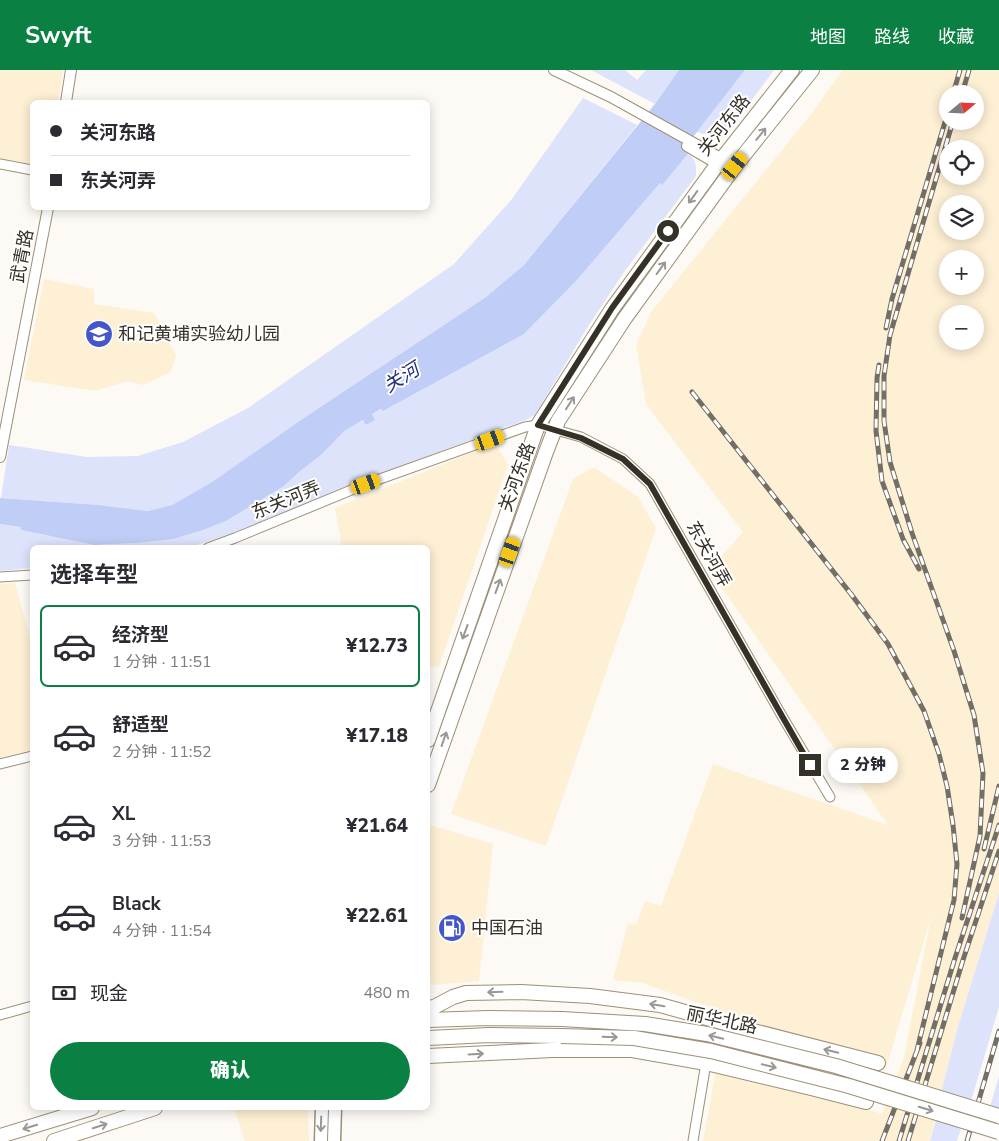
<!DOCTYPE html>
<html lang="zh">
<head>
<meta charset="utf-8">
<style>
  body { margin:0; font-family:"Nunito Sans","Noto Sans SC",sans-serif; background:#f2f2f3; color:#2b2b33; height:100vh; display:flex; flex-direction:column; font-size:19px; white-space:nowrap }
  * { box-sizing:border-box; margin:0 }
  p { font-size:16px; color:#7c7c81 }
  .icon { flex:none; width:28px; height:28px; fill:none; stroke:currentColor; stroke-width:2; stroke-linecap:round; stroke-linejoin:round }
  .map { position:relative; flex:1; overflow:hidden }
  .drawer { position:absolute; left:30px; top:475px; width:400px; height:565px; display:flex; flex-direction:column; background:#fff; border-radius:8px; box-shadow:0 2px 12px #0003 }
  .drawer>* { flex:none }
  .hud { position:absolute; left:30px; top:30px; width:400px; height:110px; border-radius:8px; box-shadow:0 2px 12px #0003; display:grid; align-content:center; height:110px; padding:0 20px; background:#fff }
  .needle { width:32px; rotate:71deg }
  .buttons { position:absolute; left:939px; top:15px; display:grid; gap:10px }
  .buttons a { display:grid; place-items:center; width:45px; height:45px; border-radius:50%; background:#fff; box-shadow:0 2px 12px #0003; font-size:25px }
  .end { position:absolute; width:22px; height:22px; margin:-11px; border:6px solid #363127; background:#fff; box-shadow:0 0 0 2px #fff }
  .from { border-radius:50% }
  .bubble { position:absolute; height:35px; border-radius:18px; background:#fff; box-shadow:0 2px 12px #0003; font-size:16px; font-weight:800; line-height:35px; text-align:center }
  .car { position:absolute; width:15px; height:30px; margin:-15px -8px; border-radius:6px; box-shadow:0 0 4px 1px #0007; background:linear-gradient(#f5c518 24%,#345 0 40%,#f5c518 0 76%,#345 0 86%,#f5c518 0) }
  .hud b { display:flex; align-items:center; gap:18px; height:48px; font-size:19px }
  .hud b+b { border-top:1px solid #e1e1e2 }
  .hud i { width:12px; height:12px; background:#2b2b33 }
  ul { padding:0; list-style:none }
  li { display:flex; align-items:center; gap:15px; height:82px; margin:0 10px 8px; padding:0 10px; border:2px solid transparent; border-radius:8px }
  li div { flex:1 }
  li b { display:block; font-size:19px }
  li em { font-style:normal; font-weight:800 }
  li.current { border-color:#0b8043 }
  li>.icon { width:45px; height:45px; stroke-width:1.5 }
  h2 { padding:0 20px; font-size:22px; line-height:60px }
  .pay { display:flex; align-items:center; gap:12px; height:55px; padding:0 20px; font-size:19px }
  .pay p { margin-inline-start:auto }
  .cta { display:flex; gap:10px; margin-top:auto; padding:10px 20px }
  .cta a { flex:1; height:58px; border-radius:30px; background:#0b8043; color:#fff; font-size:20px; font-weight:800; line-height:58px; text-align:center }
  header { display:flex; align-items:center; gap:30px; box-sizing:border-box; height:70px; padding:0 25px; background:#0b8043; color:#fff }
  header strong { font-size:24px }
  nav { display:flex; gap:28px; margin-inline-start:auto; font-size:18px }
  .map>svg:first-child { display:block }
  .built { fill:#fef0d5; fill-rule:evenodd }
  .green { fill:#dce3fa }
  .water { fill:#c0cdf6 }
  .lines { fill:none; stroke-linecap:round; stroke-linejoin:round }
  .minor-casing { stroke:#9c9077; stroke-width:11 }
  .tertiary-casing { stroke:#9c9077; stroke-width:12 }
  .secondary-casing { stroke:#9c9077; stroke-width:15 }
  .primary-casing { stroke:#9c9077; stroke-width:16 }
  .minor { stroke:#fff; stroke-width:9 }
  .tertiary { stroke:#fff; stroke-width:10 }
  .secondary { stroke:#fff; stroke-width:12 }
  .primary { stroke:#fff; stroke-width:14 }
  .rail-casing { stroke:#736e66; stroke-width:5 }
  .rail { stroke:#fff; stroke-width:3; stroke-dasharray:9; stroke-linecap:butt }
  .primary-bridge-casing { stroke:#9c9077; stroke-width:16; stroke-linecap:butt }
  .primary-bridge { stroke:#fff; stroke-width:14 }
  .oneway { stroke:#9a9893 }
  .route { stroke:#363127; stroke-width:6 }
  .labels { text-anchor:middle; stroke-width:4; stroke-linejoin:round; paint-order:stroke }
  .street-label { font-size:18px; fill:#363127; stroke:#fff }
  .poi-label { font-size:18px; fill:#363127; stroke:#fff; text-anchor:start }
  .water-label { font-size:19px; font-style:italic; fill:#25307c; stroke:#fff }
</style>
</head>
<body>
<header>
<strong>Swyft</strong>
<nav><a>地图</a><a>路线</a><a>收藏</a></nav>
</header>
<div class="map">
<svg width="999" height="1071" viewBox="0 0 999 1071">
  <rect width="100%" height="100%" fill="#fdfaf5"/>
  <path class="built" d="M0 0H63L58 32H32V94L0 88Z
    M843 0H999V823L957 960 941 1023 930 1071H703L716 1000 809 1021 882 1044 904 987 931 847 886 999 642 913 613 910 628 853 636 855 645 831 661 836 713 694 888 755 709 500 743 462 646 334 636 275 651 242 808 48ZM948 24H975V51H948ZM948 79H975V106H948ZM948 134H975V161H948ZM948 189H975V216H948ZM948 244H975V271H948Z
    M44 209 94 219V234L154 243 176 285 171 302 143 315 127 311 95 321 24 310Z
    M495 373 508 395 439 597 428 596V478L342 477 335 438Z
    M594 397 638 427 656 458 546 776 451 744 573 409Z
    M15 513 32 574V680L0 688V514Z
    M430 755 493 774 479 911 434 915 428 912V761Z
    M234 1038H308L309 1071H245Z"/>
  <path class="green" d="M591 0H625L637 10 646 0H679L655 34Z
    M745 0H774L732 57C721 64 710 67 697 62Z
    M583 28 637 55 524 195 486 227 298 352 212 412 172 435 148 441 99 435 1 428 9 375 87 387 138 386 183 372 248 338 454 194 512 129Z
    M688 84C697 90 696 96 696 106L624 202 587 258 535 345 526 350 365 409 233 463 191 477 32 478V498L0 501V454L21 457V460L94 475 138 473 174 469 203 460 226 451 284 416 299 402 321 385 343 361 364 350 366 355 375 350 372 344 382 339 383 341 524 264 577 210 660 113 662 114Z
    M999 823V937L971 1031 941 1023 957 960Z
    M999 1006V1040L990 1037Z
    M936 1050 961 1058 957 1071H930Z"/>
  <path class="water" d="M679 0H745L683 80 688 84 662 115 660 113 577 210 524 264 383 341 381 339 372 344 375 350 366 355 363 350 344 361 321 385 299 402 284 416 226 451 203 460 174 469 138 473 94 475 21 460V457L0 454V428L99 435 148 441 172 435 212 412 298 352 486 227 524 195 655 34Z"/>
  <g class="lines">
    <g class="minor-casing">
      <path id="minor" d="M0 94 32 100
        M208 478 235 468 366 414 525 357 538 355 581 367 623 389 650 414 782 646 830 727
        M0 507 32 505
        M0 694 32 686
        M0 945 32 936
        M693 1071 706 993"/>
    </g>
    <g class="tertiary-casing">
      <path id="tertiary" d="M554 0 611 27 735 96
        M66 32 71 0
        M687 76 731 102
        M0 387 48 138"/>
    </g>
    <g class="secondary-casing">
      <path id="secondary" d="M321 1071 322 1038
        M334 1071 335 1038"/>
    </g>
    <g class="primary-casing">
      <path id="primary" d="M428 670 538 355 612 239 714 99 792 0
        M428 715 546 382 558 351 625 248 735 96 812 0
        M428 938 434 937 453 927 466 923 521 922 590 926 660 935 746 959 878 993
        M428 950 488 948 562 949
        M428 968 489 965 561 966
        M428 986 552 980H632L706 993 811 1018 866 1032
        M0 1066 92 1038
        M54 1071 155 1038"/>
    </g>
    <use href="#minor" class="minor"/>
    <use href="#tertiary" class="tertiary"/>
    <use href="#secondary" class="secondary"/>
    <use href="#primary" class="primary"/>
    <g class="rail-casing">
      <path id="rail" d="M953 24 960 0
        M962 24 969 0
        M953 51 890 265 884 306V351L890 392 912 463 954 581 974 645 983 703 980 766 962 848
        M886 258 892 229 948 42
        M879 295 877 308 876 361 882 411 903 469 919 499
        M692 322 851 524 888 574 924 641 939 684 947 716 953 755 957 794 954 830 917 980
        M984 779 999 716
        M882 1071 920 973
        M899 1071 955 888 999 755
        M908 1071 963 890 999 781
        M967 1071 999 961"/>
    </g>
    <use href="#rail" class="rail"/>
    <g class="primary-bridge-casing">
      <path id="primary-bridge" d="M562 949 645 954 707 964 836 996 999 1046
        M561 966 634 968 711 981 849 1016 999 1062"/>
    </g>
    <use href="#primary-bridge" class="primary-bridge"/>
  </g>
  <defs><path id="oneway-shaft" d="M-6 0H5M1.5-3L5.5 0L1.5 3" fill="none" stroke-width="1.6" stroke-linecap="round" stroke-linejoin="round" transform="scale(1.25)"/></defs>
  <g class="oneway">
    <use href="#oneway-shaft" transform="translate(761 64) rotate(-51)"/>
    <use href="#oneway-shaft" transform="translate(693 127) rotate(126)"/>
    <use href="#oneway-shaft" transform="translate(661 198) rotate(-54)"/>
    <use href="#oneway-shaft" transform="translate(570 333) rotate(-57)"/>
    <use href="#oneway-shaft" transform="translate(498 516) rotate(-70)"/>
    <use href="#oneway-shaft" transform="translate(465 562) rotate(110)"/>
    <use href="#oneway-shaft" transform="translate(444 669) rotate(-71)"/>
    <use href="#oneway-shaft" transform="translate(495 922) rotate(178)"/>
    <use href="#oneway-shaft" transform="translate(657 935) rotate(-170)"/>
    <use href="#oneway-shaft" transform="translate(610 967) rotate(2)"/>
    <use href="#oneway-shaft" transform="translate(716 967) rotate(-166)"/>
    <use href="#oneway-shaft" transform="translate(831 981) rotate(-166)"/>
    <use href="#oneway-shaft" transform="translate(476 984) rotate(-3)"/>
    <use href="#oneway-shaft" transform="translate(769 996) rotate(14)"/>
    <use href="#oneway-shaft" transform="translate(926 1039) rotate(17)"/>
    <use href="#oneway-shaft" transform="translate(321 1054) rotate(92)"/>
    <use href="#oneway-shaft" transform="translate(100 1056) rotate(-18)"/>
    <use href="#oneway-shaft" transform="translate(30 1057) rotate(163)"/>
  </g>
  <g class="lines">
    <path class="route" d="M668 161 612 238 538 355 581 368 623 389 650 414 782 646 810 695"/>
  </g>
  <defs>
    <g id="school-disc" transform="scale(1.4375)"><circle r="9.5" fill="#4456ca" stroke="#fff"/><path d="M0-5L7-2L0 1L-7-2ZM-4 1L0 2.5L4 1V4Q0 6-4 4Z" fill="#fff"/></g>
    <g id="fuel-disc" transform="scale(1.4375)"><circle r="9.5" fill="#4456ca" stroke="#fff"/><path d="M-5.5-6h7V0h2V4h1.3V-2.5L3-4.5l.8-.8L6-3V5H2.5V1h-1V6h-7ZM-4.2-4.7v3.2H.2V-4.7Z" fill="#fff"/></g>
  </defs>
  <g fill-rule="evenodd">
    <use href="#school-disc" x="99" y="264"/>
    <use href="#fuel-disc" x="452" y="858"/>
  </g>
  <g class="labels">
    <g class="street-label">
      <text transform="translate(724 55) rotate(-52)" y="6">关河东路</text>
      <text transform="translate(22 186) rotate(-79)" y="6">武青路</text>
      <text transform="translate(517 407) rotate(-70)" y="6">关河东路</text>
      <text transform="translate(286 430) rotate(-22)" y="6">东关河弄</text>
      <text transform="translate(709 484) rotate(61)" y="6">东关河弄</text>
      <text transform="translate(722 950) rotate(12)" y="6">丽华北路</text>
    </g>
    <g class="poi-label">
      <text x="118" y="270">和记黄埔实验幼儿园</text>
      <text x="471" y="864">中国石油</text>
    </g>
    <g class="water-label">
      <text transform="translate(401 307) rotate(-32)" y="7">关河</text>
    </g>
  </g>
</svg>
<div class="buttons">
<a><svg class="needle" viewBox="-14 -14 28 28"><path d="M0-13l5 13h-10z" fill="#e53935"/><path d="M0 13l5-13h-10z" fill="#7c7c81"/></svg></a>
<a><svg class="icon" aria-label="locate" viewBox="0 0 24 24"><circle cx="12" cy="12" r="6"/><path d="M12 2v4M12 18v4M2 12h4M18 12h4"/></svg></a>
<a><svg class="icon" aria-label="layers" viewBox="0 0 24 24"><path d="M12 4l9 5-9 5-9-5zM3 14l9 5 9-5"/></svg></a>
<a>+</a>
<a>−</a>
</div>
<i class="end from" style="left:668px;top:161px"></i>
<i class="end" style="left:810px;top:695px"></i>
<div class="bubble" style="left:828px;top:678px;width:70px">2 分钟</div>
<i class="car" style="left:735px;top:96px;rotate:39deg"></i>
<i class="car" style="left:490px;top:370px;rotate:70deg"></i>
<i class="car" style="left:366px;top:414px;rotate:70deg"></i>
<i class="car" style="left:510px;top:482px;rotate:20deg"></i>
<div class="hud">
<b><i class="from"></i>关河东路</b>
<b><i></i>东关河弄</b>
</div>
<section class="drawer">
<h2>选择车型</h2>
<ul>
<li class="current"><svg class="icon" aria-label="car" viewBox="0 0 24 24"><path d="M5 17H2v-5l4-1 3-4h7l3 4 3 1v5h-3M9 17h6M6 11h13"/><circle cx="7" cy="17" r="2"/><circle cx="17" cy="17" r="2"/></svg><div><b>经济型</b><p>1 分钟 · 11:51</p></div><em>¥12.73</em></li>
<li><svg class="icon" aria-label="car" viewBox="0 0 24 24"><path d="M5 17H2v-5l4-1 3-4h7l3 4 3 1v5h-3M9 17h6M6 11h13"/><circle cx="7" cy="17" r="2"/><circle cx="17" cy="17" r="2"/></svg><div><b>舒适型</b><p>2 分钟 · 11:52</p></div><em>¥17.18</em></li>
<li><svg class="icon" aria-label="car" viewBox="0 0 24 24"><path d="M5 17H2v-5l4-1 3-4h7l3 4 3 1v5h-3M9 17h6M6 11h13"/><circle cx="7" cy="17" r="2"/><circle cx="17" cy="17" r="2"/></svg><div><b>XL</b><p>3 分钟 · 11:53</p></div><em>¥21.64</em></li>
<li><svg class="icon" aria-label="car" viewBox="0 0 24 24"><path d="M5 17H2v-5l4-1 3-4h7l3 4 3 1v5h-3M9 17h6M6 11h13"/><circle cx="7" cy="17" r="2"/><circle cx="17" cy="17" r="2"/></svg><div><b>Black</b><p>4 分钟 · 11:54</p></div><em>¥22.61</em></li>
</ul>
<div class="pay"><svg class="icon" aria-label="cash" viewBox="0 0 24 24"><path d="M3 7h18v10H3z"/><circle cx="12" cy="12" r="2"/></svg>现金<p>480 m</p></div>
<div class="cta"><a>确认</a></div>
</section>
</div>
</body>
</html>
